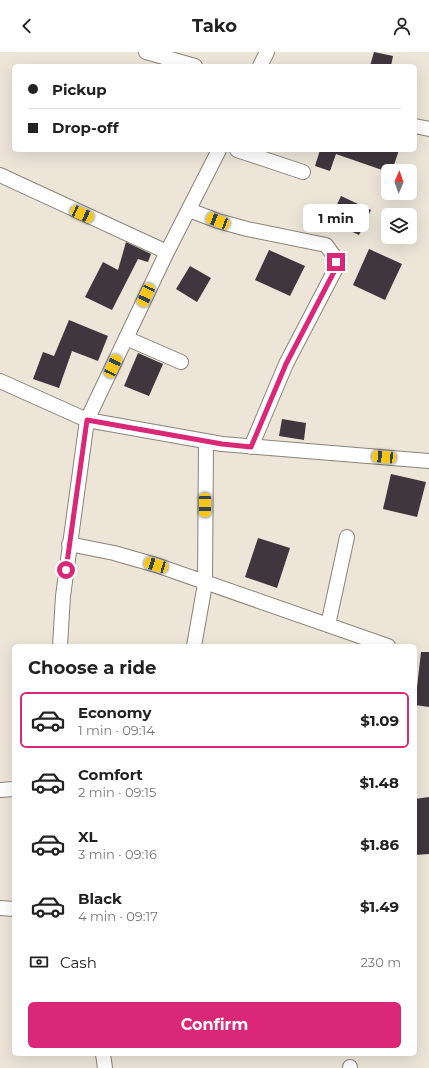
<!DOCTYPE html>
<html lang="en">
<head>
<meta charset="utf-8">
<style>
  body { margin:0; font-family:Montserrat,sans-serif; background:#f2f2f2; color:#222; height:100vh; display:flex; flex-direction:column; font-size:15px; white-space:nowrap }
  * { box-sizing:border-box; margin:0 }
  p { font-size:13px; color:#767676 }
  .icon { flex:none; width:22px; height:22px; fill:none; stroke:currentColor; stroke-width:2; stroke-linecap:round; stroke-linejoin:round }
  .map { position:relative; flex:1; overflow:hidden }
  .side { position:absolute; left:12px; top:592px; width:405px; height:412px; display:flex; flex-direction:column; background:#fff; border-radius:6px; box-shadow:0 4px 16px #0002 }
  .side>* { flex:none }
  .top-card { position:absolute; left:12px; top:12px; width:405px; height:88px; border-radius:6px; box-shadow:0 4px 16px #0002; display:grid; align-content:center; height:88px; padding:0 16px; background:#fff }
  .needle { width:26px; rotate:2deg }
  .fabs { position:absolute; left:381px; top:112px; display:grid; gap:8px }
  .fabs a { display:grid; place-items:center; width:36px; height:36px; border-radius:6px; background:#fff; box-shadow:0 4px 16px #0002; font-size:20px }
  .end { position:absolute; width:18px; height:18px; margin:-9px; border:5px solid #db2777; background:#fff; box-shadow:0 0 0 2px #fff }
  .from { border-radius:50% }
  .bubble { position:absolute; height:28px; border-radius:6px; background:#fff; box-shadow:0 4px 16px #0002; font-size:13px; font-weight:700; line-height:28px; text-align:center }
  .car { position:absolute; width:12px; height:24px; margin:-12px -6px; border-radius:5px; box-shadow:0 0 3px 1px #0007; background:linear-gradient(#f5c518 24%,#345 0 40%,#f5c518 0 76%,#345 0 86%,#f5c518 0) }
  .top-card b { display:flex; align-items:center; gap:14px; height:38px; font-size:15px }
  .top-card b+b { border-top:1px solid #e0e0e0 }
  .top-card i { width:10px; height:10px; background:#222 }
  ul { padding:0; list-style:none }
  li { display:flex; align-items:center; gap:12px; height:56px; margin:0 8px 6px; padding:0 8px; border:2px solid transparent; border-radius:6px }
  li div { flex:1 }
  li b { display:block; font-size:15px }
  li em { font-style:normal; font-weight:700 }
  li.current { border-color:#db2777 }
  li>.icon { width:36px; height:36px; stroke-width:1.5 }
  h2 { padding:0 16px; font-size:18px; line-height:48px }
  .pay { display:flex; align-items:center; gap:10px; height:44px; padding:0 16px; font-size:15px }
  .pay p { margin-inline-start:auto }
  .cta { display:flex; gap:8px; margin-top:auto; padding:8px 16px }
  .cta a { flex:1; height:46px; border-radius:6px; background:#db2777; color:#fff; font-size:16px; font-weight:700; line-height:46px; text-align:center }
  header { display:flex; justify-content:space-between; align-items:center; height:52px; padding:0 16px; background:#fff; font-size:18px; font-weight:700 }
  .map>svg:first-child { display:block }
  .building { fill:#40363e }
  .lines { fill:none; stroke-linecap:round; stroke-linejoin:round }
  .street-casing { stroke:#8a8377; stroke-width:16 }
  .street { stroke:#fff; stroke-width:14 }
  .route { stroke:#db2777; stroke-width:5 }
</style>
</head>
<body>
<header><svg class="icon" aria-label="back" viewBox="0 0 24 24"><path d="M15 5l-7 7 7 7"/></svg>Tako<svg class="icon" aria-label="person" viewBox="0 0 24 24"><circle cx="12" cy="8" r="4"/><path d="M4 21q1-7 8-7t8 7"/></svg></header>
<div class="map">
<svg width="429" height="1016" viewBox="0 0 429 1016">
  <rect width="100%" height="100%" fill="#ece5d8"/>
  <path class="building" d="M374 0 393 4 391 14H370Z
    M320 98H399L392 119H385L336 102 330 119 315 114Z
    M341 144 371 158 359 183 329 169Z
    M126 190 151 202 148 210 138 207 112 258 85 245 103 210 118 218Z
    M369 197 402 212 385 248 353 233Z
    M269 198 305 214 290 244 255 228Z
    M190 214 211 226 197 250 176 237Z
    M69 268 108 284 98 309 72 299 59 336 33 327 43 300 54 304Z
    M138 301 163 312 149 344 124 334Z
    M282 367 306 371 304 388 279 384Z
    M391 422 426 430 417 465 383 457Z
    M258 486 290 496 277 536 245 525Z
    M421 600H429V655L415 653Z
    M429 745V802L415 803V747Z"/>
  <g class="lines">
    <g class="street-casing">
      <path id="street" d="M146 0 195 14
        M260 14 267 0
        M415 74 429 77
        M237 98 303 120
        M0 123 167 200
        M189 158 218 169 247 177 326 193 334 204 336 216 286 312 251 395
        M126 286 181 310
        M0 329 87 368 222 392 429 409
        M69 492 114 501 156 513 388 594
        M328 573 347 485
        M60 594 63 544 87 368 167 200 219 98
        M194 594 205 532 206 390
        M0 738 14 737
        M0 856 14 857
        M103 1002 105 1016
        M350 1016V1015"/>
    </g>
    <use href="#street" class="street"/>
  </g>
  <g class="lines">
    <path class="route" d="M66 518 87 368 222 392 251 395 286 312 336 216V210"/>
  </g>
</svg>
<div class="fabs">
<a><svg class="needle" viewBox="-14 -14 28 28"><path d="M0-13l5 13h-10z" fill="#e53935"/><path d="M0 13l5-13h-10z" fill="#767676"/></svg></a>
<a><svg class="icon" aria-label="layers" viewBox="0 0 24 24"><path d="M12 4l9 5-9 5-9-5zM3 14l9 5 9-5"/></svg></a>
</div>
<i class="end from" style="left:66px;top:518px"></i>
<i class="end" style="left:336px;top:210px"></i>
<div class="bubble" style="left:303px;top:152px;width:66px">1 min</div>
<i class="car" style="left:82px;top:162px;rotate:114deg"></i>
<i class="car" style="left:218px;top:169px;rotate:291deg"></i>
<i class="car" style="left:146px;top:243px;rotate:205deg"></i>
<i class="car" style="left:113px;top:314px;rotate:25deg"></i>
<i class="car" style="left:384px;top:405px;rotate:275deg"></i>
<i class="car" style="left:205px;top:453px;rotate:180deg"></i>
<i class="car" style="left:156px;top:513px;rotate:287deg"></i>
<div class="top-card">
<b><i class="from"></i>Pickup</b>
<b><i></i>Drop-off</b>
</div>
<section class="side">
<h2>Choose a ride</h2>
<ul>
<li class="current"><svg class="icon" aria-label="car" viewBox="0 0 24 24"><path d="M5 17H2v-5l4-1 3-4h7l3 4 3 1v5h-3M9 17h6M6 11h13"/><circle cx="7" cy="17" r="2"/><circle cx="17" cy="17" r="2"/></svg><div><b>Economy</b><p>1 min · 09:14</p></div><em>$1.09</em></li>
<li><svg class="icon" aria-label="car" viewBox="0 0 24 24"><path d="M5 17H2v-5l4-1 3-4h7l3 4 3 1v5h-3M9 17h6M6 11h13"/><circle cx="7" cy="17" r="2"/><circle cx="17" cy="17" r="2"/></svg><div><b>Comfort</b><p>2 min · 09:15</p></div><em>$1.48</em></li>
<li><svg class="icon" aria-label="car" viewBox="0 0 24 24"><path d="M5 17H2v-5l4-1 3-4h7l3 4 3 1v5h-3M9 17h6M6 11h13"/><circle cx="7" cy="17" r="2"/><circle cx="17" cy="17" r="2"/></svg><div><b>XL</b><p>3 min · 09:16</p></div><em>$1.86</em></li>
<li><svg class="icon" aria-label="car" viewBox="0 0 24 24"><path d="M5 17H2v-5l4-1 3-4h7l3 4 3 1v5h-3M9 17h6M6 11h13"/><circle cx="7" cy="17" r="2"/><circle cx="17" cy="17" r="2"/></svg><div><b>Black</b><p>4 min · 09:17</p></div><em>$1.49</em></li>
</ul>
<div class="pay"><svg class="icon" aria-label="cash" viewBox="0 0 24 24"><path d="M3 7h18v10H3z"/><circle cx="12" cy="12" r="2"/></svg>Cash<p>230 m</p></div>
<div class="cta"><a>Confirm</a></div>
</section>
</div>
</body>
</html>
